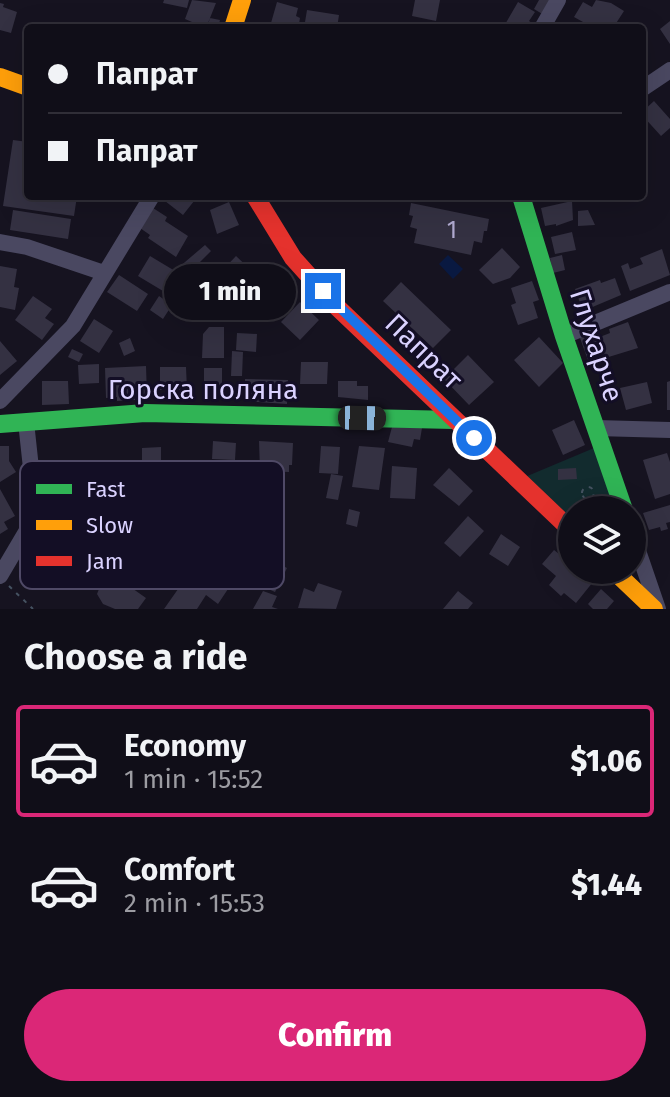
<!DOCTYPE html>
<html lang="en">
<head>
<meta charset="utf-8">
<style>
  body { margin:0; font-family:"Fira Sans",sans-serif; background:#191721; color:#f1f3f6; height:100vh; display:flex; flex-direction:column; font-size:30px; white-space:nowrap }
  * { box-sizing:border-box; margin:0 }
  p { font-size:26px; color:#9c9ca2 }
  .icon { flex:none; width:44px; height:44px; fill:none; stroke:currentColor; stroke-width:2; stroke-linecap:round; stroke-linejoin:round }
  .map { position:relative; height:609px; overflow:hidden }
  .details { display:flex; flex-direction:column; background:#100e18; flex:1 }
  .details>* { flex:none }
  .banner { position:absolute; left:24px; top:24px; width:622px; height:176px; border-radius:8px; box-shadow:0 8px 32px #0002,0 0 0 2px #302e37; display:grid; align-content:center; height:176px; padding:0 24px; background:#100e18 }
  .buttons { position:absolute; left:558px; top:496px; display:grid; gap:16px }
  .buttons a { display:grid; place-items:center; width:88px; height:88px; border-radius:50%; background:#100e18; box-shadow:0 8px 32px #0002,0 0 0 2px #302e37; font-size:40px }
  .end { position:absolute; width:36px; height:36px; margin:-18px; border:10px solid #1a73e8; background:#fff; box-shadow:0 0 0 4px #fff }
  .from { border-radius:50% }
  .bubble { position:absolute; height:56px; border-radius:28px; background:#100e18; box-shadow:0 8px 32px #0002,0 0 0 2px #302e37; font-size:26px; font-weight:800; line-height:56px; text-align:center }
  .car { position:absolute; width:24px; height:48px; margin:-24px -12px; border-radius:10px; box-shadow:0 0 6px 2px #0007; background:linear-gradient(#222 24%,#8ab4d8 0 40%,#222 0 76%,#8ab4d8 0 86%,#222 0) }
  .banner b { display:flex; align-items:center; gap:28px; height:76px; font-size:30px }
  .banner b+b { border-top:2px solid #302e37 }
  .banner i { width:20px; height:20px; background:#f1f3f6 }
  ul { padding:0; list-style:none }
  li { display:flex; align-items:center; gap:24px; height:112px; margin:0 16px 12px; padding:0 8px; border:4px solid transparent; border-radius:8px }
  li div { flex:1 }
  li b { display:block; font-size:30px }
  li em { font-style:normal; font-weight:800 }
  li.selected { border-color:#db2777 }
  li>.icon { width:72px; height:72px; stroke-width:1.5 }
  h2 { padding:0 24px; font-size:36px; line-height:96px }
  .cta { display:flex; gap:16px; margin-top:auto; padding:16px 24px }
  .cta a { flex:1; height:92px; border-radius:48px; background:#db2777; color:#fff; font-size:32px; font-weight:800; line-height:92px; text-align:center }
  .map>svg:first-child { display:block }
  .green { fill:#122b2e }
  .water { fill:#091941 }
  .building { fill:#343142 }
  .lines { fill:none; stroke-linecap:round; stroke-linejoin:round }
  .path { stroke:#455261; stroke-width:2; stroke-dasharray:4 6; stroke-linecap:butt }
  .street { stroke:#4a4861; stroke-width:16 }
  .fast { stroke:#30b455; stroke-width:18 }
  .slow { stroke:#ff9f0a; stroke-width:18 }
  .jam { stroke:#e5322d; stroke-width:18 }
  .route { stroke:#1a73e8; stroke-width:10 }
  .labels { text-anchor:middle; stroke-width:6; stroke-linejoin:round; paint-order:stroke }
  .number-label { font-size:24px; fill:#b0aad0 }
  .street-label { font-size:28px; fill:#dad2ff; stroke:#130e25 }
  .key { fill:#130e25; stroke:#4f4966; stroke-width:2 }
  .key-label { font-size:22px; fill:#dad2ff }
</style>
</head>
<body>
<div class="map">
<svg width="670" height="609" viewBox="0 0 670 609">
  <rect width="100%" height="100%" fill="#161320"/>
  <path class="green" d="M594 448 617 510H572V522L525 477Z"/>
  <path class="water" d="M448 255 463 269 453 279 439 264Z"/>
  <path class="building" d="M164 0H189L187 8 163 3Z
    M192 0 216 3 206 28 185 19Z
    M415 0H440L436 21 412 16Z
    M539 0H553L544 15 534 9Z
    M596 0 611 3 624 11 613 28H579L583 22 574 17 583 2 592 7Z
    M277 2 298 8 296 16 300 18 299 24 293 28H279L280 25 271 23Z
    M518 2 535 12 529 21 532 23 529 28H503Z
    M0 3 4 4 3 7 17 12 11 33 0 30Z
    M307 10 339 15 337 28H304Z
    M210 18 220 20 218 28H207Z
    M670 21V44L660 29Z
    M654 101 670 119V128L661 136 642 115V112Z
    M13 140 28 142V196H77L74 216 3 206Z
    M169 196H198L183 215 165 201Z
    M572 201 573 220 556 226V224L545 226 541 208Z
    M229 202 239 225 217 234 210 210Z
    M411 203 489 219 487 231H484L482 243 474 241 471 255 414 243 417 229 410 227 413 216 409 215Z
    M153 208 167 217 165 221 188 236 176 257 148 238 150 235 140 228Z
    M13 210 71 219 68 239 10 230Z
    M588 210 595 225 578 226V211Z
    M572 232 576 250 555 254 551 237Z
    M205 245 211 251 200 262 220 277 208 293 178 268Z
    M502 248 520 267 510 278 493 284 479 270Z
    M662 249 670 275 630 291 621 266 628 263 630 269 643 264 640 258Z
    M562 255 565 270 553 273 550 258Z
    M150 256 180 274 168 294 138 276Z
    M236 256 255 274 239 292 219 274Z
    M0 266 17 269 14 287 19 288 15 310 0 307Z
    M119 275 148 294 137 311 107 292Z
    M615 278 621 295 583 311 575 289 600 280 601 283Z
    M532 281 539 300 533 302 538 318 518 325 511 305 516 303 511 288Z
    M401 282 451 330 433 348 383 301Z
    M276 288 288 303 282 308 285 311 277 317 275 314 271 317 259 301Z
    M33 296 52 309 45 318 54 324 42 340 15 320Z
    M159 296 172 305 163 319 150 310Z
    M300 302 319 320 300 340 281 322Z
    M94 319 113 331 99 353 80 341Z
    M628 322 638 348 589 363 580 338 590 334 592 340 610 333 609 329Z
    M209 327H224V358H202L203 334Z
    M237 333 257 334 256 352 236 350Z
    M539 337 563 363 539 387 514 360Z
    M130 338 135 351 124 356 119 343Z
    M0 341 17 361 0 375Z
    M72 349 83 354 79 362 68 357Z
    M232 351 243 352 242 376H231Z
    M468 355 494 382 469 405 444 379Z
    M301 362H328L327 384H300Z
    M99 364V383L79 384 78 365Z
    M146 366 147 396 135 397V400L117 401V397L106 398 105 368Z
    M160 367H186L187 390H160Z
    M204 368H222V389H204Z
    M245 379 288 380 287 404 245 401Z
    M42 381H68L69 404 42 405Z
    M338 381H357V386H368V400L338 397Z
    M670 381V410H667V382Z
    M647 382 652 403 626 410 620 388Z
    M574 420 585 445 563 455 552 430Z
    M392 427 422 428 420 440 414 439 412 447 388 442Z
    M213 441 236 443 235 460 212 459Z
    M259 441 293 443 292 465H289V472L260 471Z
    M0 446H9V461L16 472 0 482Z
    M321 446 340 447 338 474 319 473Z
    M359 446 385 448 379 490 352 487Z
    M161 447V463L142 461V448Z
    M667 453 670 462V494L655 499 643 460Z
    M392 466 417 468 415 499 390 498Z
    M449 468 473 491 459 506 433 485Z
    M576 468 577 479 558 480V469Z
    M331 474 343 476 338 500 326 498Z
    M0 489 15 516 4 522 8 529 0 534Z
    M670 505V522L666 523 668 529 661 531 660 527 649 530 643 513Z
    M349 509 360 512 357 527 346 524Z
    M468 516 484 531 460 557 444 543Z
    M501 534 520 547 508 566 489 554Z
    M554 550 572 564V570H579L593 582 576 603 564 593 561 596 549 585 556 576 542 564Z
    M264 556 287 568 275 592 251 581Z
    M195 565 228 589 218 604 206 595 197 609H164Z
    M119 579 146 598 138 609H115L103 604 97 594 99 589 113 586Z
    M318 583 342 591 336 609 298 608 304 588 314 592Z
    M601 589 614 601 607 609H593L588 604Z
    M263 591 277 596 272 607 278 609H253Z
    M458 591 473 603 468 609H443Z"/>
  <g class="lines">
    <path class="path" d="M582 493a6 6 0 1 1 12 0a6 6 0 1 1-12 0Z
      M9 586 33 609"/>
    <path class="street" d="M542 28 558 0
      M642 89 670 70
      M0 242 27 247 104 273
      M564 336 670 292
      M0 401 73 326 152 196
      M596 428 670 430
      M632 533 658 609
      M0 576 33 520 35 505 26 422"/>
    <path class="fast" d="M521 196 564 336 624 510
      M0 424 145 413 454 420"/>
    <path class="slow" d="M233 28 242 0
      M0 77 28 87
      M613 570 654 609"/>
    <path class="jam" d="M255 196 293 258 337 307 572 531"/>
  </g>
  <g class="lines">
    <path class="route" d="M323 291 474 438"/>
  </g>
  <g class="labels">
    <g class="number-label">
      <text x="452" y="238">1</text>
    </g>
    <g class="street-label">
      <text transform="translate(597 345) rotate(72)" y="10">Глухарче</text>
      <text transform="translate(424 351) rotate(44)" y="10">Папрат</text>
      <text x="203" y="399">Горска поляна</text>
    </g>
  </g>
  <rect x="20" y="461" width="264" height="128" rx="12" class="key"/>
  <rect x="36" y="484" width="36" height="10" fill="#30b455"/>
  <rect x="36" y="520" width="36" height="10" fill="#ff9f0a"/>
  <rect x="36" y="556" width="36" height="10" fill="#e5322d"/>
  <g class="key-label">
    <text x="86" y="497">Fast</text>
    <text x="86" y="533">Slow</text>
    <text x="86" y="569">Jam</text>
  </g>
</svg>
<div class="buttons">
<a><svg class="icon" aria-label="layers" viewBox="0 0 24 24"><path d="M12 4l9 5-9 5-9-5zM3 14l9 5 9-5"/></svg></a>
</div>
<i class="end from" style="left:474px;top:438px"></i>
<i class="end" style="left:323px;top:291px"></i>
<div class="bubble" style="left:164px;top:264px;width:132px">1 min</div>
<i class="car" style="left:362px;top:418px;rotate:91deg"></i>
<div class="banner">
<b><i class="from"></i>Папрат</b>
<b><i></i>Папрат</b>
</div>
</div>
<section class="details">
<h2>Choose a ride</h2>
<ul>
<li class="selected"><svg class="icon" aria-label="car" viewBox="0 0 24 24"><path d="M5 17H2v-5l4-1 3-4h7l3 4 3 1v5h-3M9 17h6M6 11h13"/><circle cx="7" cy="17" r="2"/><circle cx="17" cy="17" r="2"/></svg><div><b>Economy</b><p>1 min · 15:52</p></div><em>$1.06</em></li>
<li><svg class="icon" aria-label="car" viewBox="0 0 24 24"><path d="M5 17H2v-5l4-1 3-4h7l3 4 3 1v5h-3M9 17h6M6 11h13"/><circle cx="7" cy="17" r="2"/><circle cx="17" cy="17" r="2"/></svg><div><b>Comfort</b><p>2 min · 15:53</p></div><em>$1.44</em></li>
</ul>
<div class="cta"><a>Confirm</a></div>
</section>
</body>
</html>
